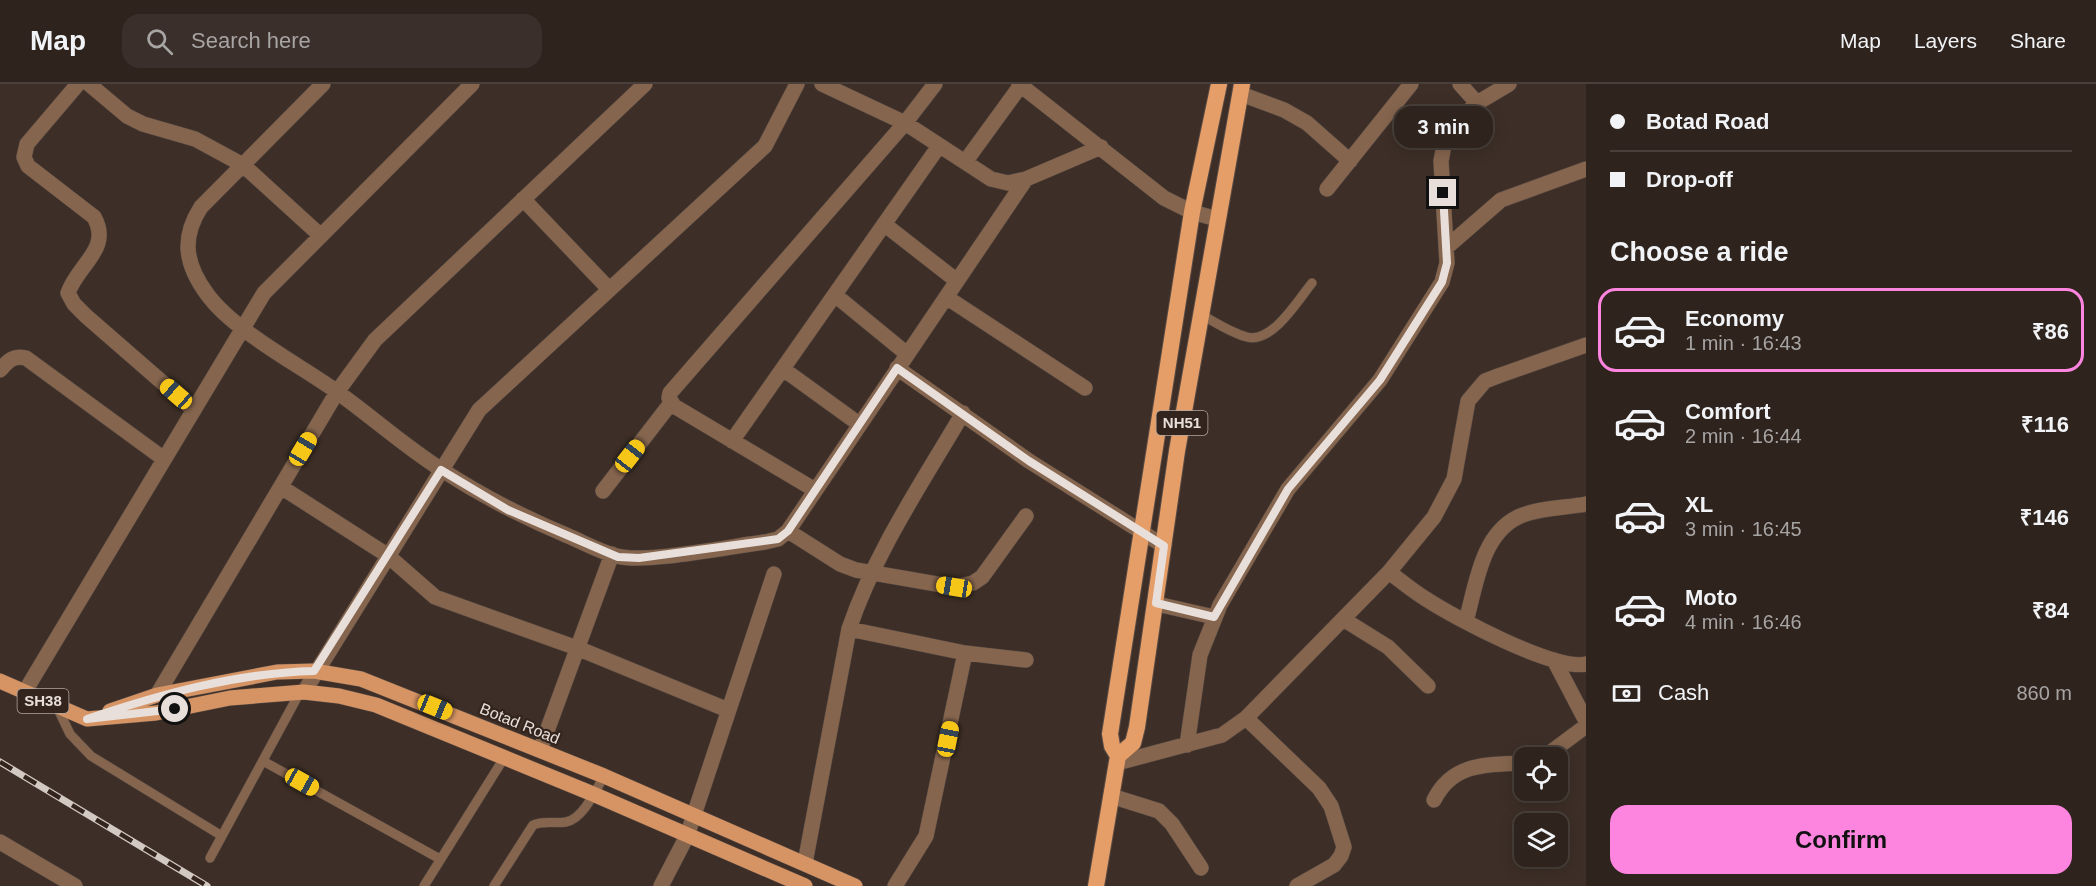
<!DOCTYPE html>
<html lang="en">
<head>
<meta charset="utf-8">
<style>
  body { margin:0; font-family:Arial,sans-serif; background:#3a2f2a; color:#f1f3f6; height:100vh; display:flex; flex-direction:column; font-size:22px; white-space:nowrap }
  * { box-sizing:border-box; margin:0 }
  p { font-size:20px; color:#a7a4a4 }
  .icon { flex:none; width:33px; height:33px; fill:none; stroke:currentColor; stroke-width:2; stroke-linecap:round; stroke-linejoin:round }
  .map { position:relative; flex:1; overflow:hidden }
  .sheet { display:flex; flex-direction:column; background:#2e231d; width:510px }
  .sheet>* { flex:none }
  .guide { display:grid; align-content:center; height:132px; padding:0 24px; background:#2e231d }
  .tools { position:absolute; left:1514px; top:663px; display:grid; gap:12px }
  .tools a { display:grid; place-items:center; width:54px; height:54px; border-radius:12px; background:#2e231d; box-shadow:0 3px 15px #0003,0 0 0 2px #49403b; font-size:30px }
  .end { position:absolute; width:27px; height:27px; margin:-14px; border:8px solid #e9dfda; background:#111; box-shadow:0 0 0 3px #111 }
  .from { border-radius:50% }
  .bubble { position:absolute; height:42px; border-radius:18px; background:#2e231d; box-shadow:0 3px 15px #0003,0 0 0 2px #49403b; font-size:20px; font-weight:800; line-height:42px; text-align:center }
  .car { position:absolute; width:18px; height:36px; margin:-18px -9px; border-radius:8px; box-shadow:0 0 4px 2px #0007; background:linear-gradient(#f5c518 24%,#345 0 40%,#f5c518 0 76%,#345 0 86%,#f5c518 0) }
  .guide b { display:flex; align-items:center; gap:21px; height:57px; font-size:22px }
  .guide b+b { border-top:2px solid #49403b }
  .guide i { width:15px; height:15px; background:#f1f3f6 }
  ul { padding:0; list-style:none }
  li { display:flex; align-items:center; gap:18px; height:84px; margin:0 12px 9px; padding:0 12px; border:3px solid transparent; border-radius:18px }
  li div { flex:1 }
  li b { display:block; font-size:22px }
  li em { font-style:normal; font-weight:800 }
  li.active { border-color:#fe85df }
  li>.icon { width:54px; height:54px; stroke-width:1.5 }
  h2 { padding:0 24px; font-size:27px; line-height:72px }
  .pay { display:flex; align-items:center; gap:15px; height:66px; padding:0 24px; font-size:22px }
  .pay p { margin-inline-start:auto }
  .button { display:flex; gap:12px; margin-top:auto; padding:12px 24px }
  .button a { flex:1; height:69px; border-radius:18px; background:#fe85df; color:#111; font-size:24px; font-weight:800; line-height:69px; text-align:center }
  header { display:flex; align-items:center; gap:36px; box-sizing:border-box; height:84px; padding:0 30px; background:#2e231d; border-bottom:2px solid #49403b }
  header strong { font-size:28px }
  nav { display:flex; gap:33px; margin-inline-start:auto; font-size:21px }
  .search { width:420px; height:54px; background:#3a2f2a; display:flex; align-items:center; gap:15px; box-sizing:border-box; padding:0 21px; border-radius:18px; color:#a7a4a4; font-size:22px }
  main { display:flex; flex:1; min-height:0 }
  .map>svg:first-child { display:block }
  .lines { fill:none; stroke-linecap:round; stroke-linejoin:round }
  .service-casing { stroke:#594b44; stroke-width:10 }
  .minor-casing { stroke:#594b44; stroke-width:16 }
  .tertiary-casing { stroke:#594b44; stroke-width:16 }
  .primary-casing { stroke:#594b44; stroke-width:16 }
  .trunk-casing { stroke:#594b44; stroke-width:18 }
  .service { stroke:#85654e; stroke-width:9 }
  .minor { stroke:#85654e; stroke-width:15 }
  .tertiary { stroke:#85654e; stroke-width:15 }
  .primary { stroke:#d69464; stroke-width:15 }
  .trunk { stroke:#e69e68; stroke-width:16 }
  .rail-casing { stroke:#d3c9c3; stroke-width:7 }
  .rail { stroke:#33251d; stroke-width:4.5; stroke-dasharray:14; stroke-linecap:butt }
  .route { stroke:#e9dfda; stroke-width:8 }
  .labels { text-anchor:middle; stroke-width:4.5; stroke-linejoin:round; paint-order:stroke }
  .shield { fill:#33251d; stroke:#b2a7a1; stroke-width:1.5 }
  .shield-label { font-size:15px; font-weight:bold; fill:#e9dfda }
  .street-label { font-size:16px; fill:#e9dfda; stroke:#33251d }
</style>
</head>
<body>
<header>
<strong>Map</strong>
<div class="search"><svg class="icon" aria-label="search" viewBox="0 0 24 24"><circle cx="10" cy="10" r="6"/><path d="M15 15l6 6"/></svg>Search here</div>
<nav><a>Map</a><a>Layers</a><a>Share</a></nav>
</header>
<main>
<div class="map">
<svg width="1586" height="802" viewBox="0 0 1586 802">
  <rect width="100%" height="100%" fill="#3d2f27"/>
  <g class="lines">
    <g class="service-casing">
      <path id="service" d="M1200 230C1215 238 1231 249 1247 253 1272 260 1298 216 1312 199
        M57 623 70 650 91 672 222 752
        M263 677 440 775
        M210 774 300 608
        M424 802 504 674
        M494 802 533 741C544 736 554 740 566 738 583 735 596 706 604 692"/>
    </g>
    <g class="minor-casing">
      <path id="minor" d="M78 0 27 60 24 73 28 82 94 133C112 165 78 180 68 209L74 220 86 232 194 326
        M89 0 127 32 143 40 195 55 243 81 321 152
        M323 0 201 123C181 154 185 180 207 210 233 246 296 279 333 305 370 331 404 362 442 386 482 412 523 433 566 451 583 458 600 468 617 472 645 480 732 462 765 458L778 455 788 447 1026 95
        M822 0 905 39 991 95 1008 99 1026 95 1101 63
        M1019 0 1164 114 1192 128 1217 135
        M1460 0 1477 19
        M1241 10 1284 26 1307 39 1350 77
        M965 78 1021 1
        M1327 105 1411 0
        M523 115 609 205
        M884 140 957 197
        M1447 163 1501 116 1586 85
        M835 211 907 270
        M946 213 1085 304
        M897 284 1029 377 1164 462
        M783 285 859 340
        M0 286C8 277 13 271 26 274L164 375
        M732 357 939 62
        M281 403 387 471 435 513 577 564 728 626
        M815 406 674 322 669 314 670 309 905 39 935 0
        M603 407 671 319
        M788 447 840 480 856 486 954 503 973 499 982 493 1026 432
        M1389 488C1401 497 1413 507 1426 515 1455 534 1555 587 1586 580
        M1157 520 1214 533
        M1343 535 1388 563 1428 602
        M1466 537C1476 502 1481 451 1518 433 1537 424 1565 424 1586 420
        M849 545 965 569 1026 576
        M1554 576 1586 637
        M24 609 264 209 472 0
        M157 611 337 308 375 256 645 0
        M1246 634 1319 704 1331 722 1344 763 1341 772 1334 781 1297 802
        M1187 661 1200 571 1220 521 1288 405 1380 296 1442 198 1447 179 1441 77 1445 56 1458 37 1477 19 1509 0
        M540 666 612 470
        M1543 674 1586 642
        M1117 679 1222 651 1246 634 1389 488 1434 433 1454 395 1468 317 1485 297 1498 292 1586 261
        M1111 712 1159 727 1172 740 1201 784
        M1434 716C1453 678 1487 681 1524 679
        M0 758 75 802
        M805 779 849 545C875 468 922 399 963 329
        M661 802 687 752 774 490
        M895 802 926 752 965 569"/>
    </g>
    <g class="tertiary-casing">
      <path id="tertiary" d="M304 608 479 326 765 62 797 0"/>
    </g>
    <g class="primary-casing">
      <path id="primary" d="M0 597 87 635 156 629 230 614 304 608 339 612 376 621 593 710 805 802
        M110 627 157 611 277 588 314 587 361 595 604 692 855 802"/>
    </g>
    <g class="trunk-casing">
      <path id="trunk" d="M1118 672 1133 659 1137 643 1177 367 1242 0
        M1096 802 1118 672 1112 662 1110 650 1192 128 1219 0"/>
    </g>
    <use href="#service" class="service"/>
    <use href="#minor" class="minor"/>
    <use href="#tertiary" class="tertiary"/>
    <use href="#primary" class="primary"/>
    <use href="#trunk" class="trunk"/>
    <g class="rail-casing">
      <path id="rail" d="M0 678 207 802"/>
    </g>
    <use href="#rail" class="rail"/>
  </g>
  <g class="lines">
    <path class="route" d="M175 625 87 635C161 610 236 589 314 587L441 386 508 426 618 473 639 474 778 455 788 447 897 284 1029 377 1164 462 1156 519 1214 533 1288 405 1380 296 1442 198 1447 179 1443 109"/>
  </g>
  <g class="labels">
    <g class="shield">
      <rect x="1156.5" y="327" width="51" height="24" rx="4.5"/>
      <rect x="17.5" y="605" width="51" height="24" rx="4.5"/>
    </g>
    <g class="shield-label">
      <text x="1182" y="344">NH51</text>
      <text x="43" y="622">SH38</text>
    </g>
    <g class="street-label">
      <text transform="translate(520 639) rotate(22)" y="6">Botad Road</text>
    </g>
  </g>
</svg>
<div class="tools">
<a><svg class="icon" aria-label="locate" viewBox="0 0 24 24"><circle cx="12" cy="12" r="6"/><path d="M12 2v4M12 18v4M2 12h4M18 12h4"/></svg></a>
<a><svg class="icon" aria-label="layers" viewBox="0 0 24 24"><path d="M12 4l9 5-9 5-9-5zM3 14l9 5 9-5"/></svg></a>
</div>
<i class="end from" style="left:175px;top:625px"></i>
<i class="end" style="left:1443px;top:109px"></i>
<div class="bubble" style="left:1394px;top:22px;width:99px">3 min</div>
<i class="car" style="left:176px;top:310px;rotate:311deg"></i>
<i class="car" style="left:303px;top:365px;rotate:31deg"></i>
<i class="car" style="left:630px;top:372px;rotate:38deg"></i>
<i class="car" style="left:954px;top:503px;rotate:279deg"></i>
<i class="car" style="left:435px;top:623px;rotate:112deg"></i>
<i class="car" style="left:948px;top:655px;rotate:11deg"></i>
<i class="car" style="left:302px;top:698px;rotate:119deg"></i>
</div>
<section class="sheet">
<div class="guide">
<b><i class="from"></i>Botad Road</b>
<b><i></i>Drop-off</b>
</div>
<h2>Choose a ride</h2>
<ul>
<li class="active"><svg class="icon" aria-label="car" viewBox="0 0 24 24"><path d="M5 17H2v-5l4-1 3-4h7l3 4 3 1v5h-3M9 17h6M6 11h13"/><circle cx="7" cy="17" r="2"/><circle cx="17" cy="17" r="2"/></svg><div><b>Economy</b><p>1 min · 16:43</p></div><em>₹86</em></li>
<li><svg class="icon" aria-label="car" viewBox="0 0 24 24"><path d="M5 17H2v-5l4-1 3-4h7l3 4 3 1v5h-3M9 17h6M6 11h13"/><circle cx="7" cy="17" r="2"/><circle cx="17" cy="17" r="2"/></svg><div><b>Comfort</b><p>2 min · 16:44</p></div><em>₹116</em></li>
<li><svg class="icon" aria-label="car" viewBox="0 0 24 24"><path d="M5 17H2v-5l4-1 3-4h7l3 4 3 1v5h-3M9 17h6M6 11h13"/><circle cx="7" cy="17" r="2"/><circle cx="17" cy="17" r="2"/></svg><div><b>XL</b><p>3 min · 16:45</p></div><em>₹146</em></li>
<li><svg class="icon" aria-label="car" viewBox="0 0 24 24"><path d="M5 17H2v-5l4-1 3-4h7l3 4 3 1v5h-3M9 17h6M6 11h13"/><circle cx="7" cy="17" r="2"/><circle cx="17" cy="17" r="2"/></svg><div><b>Moto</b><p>4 min · 16:46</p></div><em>₹84</em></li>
</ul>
<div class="pay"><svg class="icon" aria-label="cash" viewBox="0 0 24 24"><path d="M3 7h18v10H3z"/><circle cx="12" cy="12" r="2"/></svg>Cash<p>860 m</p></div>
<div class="button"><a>Confirm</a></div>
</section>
</main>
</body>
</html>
